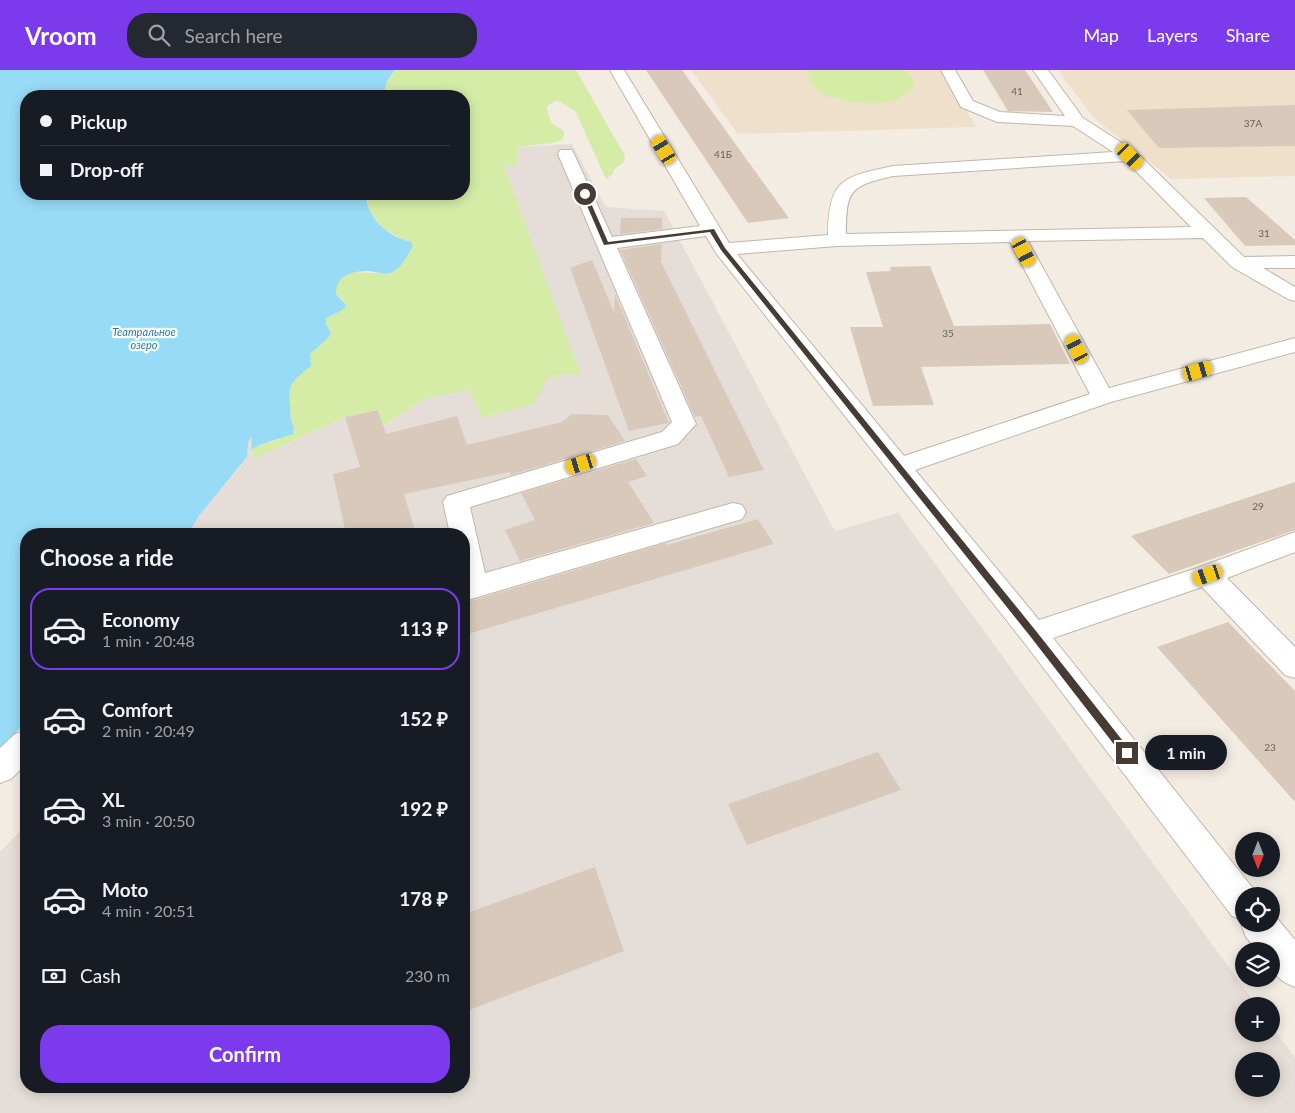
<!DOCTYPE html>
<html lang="en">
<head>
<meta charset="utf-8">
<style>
  body { margin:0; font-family:Lato,sans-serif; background:#242831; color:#f1f3f6; height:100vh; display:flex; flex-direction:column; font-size:19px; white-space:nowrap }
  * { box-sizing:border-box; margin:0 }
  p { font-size:16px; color:#9ea1a6 }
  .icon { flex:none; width:28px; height:28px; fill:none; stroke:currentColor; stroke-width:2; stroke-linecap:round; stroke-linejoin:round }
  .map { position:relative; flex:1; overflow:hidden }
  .panel { position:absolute; left:20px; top:458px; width:450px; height:565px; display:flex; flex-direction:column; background:#171b24; border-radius:20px; box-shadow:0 2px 12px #0003 }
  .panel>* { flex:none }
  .guide { position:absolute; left:20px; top:20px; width:450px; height:110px; border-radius:20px; box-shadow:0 2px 12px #0003; display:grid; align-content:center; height:110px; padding:0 20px; background:#171b24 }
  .needle { width:32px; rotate:180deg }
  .controls { position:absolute; left:1235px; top:762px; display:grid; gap:10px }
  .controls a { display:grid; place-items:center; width:45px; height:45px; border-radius:50%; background:#171b24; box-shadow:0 2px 12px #0003; font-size:25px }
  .end { position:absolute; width:22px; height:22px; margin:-11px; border:6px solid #463c33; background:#fff; box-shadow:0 0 0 2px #fff }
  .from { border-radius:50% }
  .bubble { position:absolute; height:35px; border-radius:18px; background:#171b24; box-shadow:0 2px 12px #0003; font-size:16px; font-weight:700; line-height:35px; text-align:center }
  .car { position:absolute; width:15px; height:30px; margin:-15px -8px; border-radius:6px; box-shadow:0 0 4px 1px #0007; background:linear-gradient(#f5c518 24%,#345 0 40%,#f5c518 0 76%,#345 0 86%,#f5c518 0) }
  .guide b { display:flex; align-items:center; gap:18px; height:48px; font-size:19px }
  .guide b+b { border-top:1px solid #363941 }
  .guide i { width:12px; height:12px; background:#f1f3f6 }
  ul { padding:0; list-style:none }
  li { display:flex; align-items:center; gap:15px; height:82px; margin:0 10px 8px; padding:0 10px; border:2px solid transparent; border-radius:20px }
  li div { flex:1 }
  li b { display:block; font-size:19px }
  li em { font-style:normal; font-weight:700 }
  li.on { border-color:#7c3aed }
  li>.icon { width:45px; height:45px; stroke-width:1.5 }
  h2 { padding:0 20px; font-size:22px; line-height:60px }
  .pay { display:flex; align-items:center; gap:12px; height:55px; padding:0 20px; font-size:19px }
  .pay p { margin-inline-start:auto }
  .primary-button { display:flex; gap:10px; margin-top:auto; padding:10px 20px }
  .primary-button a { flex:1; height:58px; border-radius:20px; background:#7c3aed; color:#fff; font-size:20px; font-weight:700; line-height:58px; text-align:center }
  header { display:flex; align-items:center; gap:30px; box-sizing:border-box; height:70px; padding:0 25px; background:#7c3aed; color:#fff }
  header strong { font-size:24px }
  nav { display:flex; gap:28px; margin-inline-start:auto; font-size:18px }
  .search { width:350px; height:45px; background:#242831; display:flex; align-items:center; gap:12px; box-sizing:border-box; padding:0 18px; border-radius:20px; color:#9ea1a6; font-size:19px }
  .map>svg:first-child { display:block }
  .industrial { fill:#e5ded8; fill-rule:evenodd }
  .education { fill:#eee0cb }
  .green { fill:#d5eca7 }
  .water { fill:#98dbf7 }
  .building { fill:#d9c9ba }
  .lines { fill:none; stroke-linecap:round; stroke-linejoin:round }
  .minor-casing { stroke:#c2b6a8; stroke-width:2 }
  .minor { fill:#fff; fill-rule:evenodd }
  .route { fill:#463c33 }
  .labels { text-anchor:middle; stroke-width:4.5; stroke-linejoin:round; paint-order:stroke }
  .number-label { font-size:10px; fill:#6b5f55 }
  .far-water-label { font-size:11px; font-style:italic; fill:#1f7aa2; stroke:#fff }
</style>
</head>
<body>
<header>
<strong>Vroom</strong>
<div class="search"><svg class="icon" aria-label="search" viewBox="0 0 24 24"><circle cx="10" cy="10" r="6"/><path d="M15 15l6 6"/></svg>Search here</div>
<nav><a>Map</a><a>Layers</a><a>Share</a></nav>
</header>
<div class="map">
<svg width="1295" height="1043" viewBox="0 0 1295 1043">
  <rect width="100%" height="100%" fill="#f3ece3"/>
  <path class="industrial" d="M572 74 606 137 664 141 835 461 898 443 1257 936H1244V964H1271V955L1295 988V1043H0V782L26 755V1016H464V464H188L198 447 237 400 248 380 247 373 251 364 253 389 345 347 378 340 384 356 424 329 469 320 482 348 550 303 580 305 504 96 518 85V77ZM1244 991H1271V1019H1244Z"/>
  <path class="education" d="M691 0H942L976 57 738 64Z
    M1058 0H1295V106L1171 109 1093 47Z"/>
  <path class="green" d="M395 0H576L625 86 624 92 614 99 613 104 606 109 576 42 557 30 548 35 547 39 551 53 563 60 564 65 562 70 553 73 518 77 516 95 504 96 581 305 554 304 558 309V315L550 304 534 334 482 348 469 320 424 329 383 356 378 340 345 347 253 389 252 380 259 375 277 370 294 357 291 352 290 343V336L288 325 290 319 296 307 304 301 310 284 331 263 326 254V248L334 244 344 231 335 224C336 195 360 204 378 203 391 202 403 189 411 181L404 170 384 159 378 152 369 141 366 124H464V26H383L387 11Z
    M805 0H905L913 10V16C898 39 859 35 836 28 831 27 824 26 821 23 814 18 810 7 805 0Z"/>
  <path class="water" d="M0 0H395L387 11 383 26H26V124H366C366 148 389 167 411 172L413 176C408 185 400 200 390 203 384 205 376 202 370 201 353 201 336 204 336 224L346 235 343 240 326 248V254L331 263 328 268 310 284 311 296C295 309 287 313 290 335 291 343 289 349 294 357L293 364 259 375 252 380 251 366 248 373 247 387 198 447 188 464H26V652L0 679Z"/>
  <path class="building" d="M646 0H682L789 148 748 153Z
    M983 0H1025L1053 42 1008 41Z
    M1295 35V76L1159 78 1127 40Z
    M1246 127 1295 170V175L1245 176 1204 128Z
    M621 148H662V159L620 164Z
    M662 174 661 192 764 400 729 407 701 346 695 347 620 180Z
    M592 190 614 242 615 224 669 353 629 361 570 198Z
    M930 196 954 256 1050 254 1070 294 921 297 934 335 873 336 850 257H883L866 202 891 201 890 197Z
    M378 340 386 364 457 346 467 375 562 352 572 344 608 345 625 371 511 405 510 402 404 424 416 464H346L333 404 360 397 345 347Z
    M636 389 647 406 628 412 654 453 520 491 505 460 535 450 521 423Z
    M1295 412V460L1169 504 1131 466Z
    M758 449 774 474 464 565V533L666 473 667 475Z
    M1228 552 1295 621V732L1157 577Z
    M878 682 901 720 747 775 728 734Z
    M595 797 624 881 464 942V844Z"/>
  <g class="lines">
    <g class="minor-casing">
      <path id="minor" d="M610 0H624L729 173 828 165C829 109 842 107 893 96L1113 82 1073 56 997 52 961 37 941 0H955L973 31 1000 42 1065 46 1033 0H1048L1083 48 1136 82 1244 187 1295 186V198H1263L1295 217V231L1288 229 1232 197 1203 168 1028 171 1109 318 1295 268V282L1111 332 915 400 1039 550 1197 498 1295 462V482L1227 508 1295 577V608L1285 605 1202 517 1053 568 1256 822 1258 826H1244V854H1271V841L1295 870V917C1275 909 1271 902 1271 881H1258L1246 867 1241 854 1243 851 1232 846 1023 571 716 183 706 166 617 178 696 354 678 374 470 437 485 503 733 433 742 435 746 442 742 449 464 531V464H450L443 432 447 426 662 362 672 352 558 84 560 80H572L574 84 612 167 700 156ZM1126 91 1191 157 846 164C846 120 850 116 893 106ZM1010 172 1090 324 904 386 737 184 837 176Z
        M26 660V694L11 709 0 713V678L15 664Z"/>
    </g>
    <use href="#minor" class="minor"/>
  </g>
  <path class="route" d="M585 122 587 124 608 172 714 159 725 178 1036 561 1130 680V686H1123L1030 566 721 180 710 162 604 175 582 124Z"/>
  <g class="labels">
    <g class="number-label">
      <text x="1017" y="25">41</text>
      <text x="1253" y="57">37А</text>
      <text x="723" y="88">41Б</text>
      <text x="1264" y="167">31</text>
      <text x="948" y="267">35</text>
      <text x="1258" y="440">29</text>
      <text x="1270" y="681">23</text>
    </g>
    <g class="far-water-label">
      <text x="144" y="266">Театральное<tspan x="144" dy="13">озеро</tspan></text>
    </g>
  </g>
</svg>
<div class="controls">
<a><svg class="needle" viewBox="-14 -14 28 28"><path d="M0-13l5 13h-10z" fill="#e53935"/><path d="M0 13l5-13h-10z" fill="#9ea1a6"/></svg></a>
<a><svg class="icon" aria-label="locate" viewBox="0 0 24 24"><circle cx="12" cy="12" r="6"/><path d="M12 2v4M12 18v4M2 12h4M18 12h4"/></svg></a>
<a><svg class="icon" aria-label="layers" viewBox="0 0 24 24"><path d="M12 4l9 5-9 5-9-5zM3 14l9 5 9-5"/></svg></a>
<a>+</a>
<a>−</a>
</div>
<i class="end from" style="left:585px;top:124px"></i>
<i class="end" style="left:1127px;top:683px"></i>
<div class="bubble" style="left:1145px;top:665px;width:82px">1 min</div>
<i class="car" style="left:664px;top:80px;rotate:329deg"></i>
<i class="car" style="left:1130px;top:86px;rotate:135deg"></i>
<i class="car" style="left:1024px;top:182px;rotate:152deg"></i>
<i class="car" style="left:1077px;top:279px;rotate:332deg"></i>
<i class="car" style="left:1198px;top:301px;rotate:74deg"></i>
<i class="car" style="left:581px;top:394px;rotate:253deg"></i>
<i class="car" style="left:1208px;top:505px;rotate:251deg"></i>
<div class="guide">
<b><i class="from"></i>Pickup</b>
<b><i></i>Drop-off</b>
</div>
<section class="panel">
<h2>Choose a ride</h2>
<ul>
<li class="on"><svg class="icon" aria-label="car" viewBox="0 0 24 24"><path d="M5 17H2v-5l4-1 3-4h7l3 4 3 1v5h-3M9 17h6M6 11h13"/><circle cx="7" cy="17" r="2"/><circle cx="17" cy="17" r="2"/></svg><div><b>Economy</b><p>1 min · 20:48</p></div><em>113 ₽</em></li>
<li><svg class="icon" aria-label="car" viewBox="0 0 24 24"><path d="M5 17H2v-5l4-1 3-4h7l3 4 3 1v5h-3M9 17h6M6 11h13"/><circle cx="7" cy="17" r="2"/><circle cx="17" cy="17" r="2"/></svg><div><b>Comfort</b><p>2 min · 20:49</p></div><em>152 ₽</em></li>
<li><svg class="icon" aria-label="car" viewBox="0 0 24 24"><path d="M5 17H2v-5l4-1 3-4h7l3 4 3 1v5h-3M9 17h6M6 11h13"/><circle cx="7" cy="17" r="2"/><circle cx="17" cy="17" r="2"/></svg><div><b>XL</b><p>3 min · 20:50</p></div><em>192 ₽</em></li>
<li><svg class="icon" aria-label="car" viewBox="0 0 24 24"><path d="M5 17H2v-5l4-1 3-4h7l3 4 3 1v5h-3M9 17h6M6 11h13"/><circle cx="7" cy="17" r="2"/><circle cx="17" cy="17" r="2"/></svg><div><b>Moto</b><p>4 min · 20:51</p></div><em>178 ₽</em></li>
</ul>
<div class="pay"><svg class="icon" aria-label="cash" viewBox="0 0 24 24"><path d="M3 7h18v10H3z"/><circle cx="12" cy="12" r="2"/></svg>Cash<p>230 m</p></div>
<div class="primary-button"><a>Confirm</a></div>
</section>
</div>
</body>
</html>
